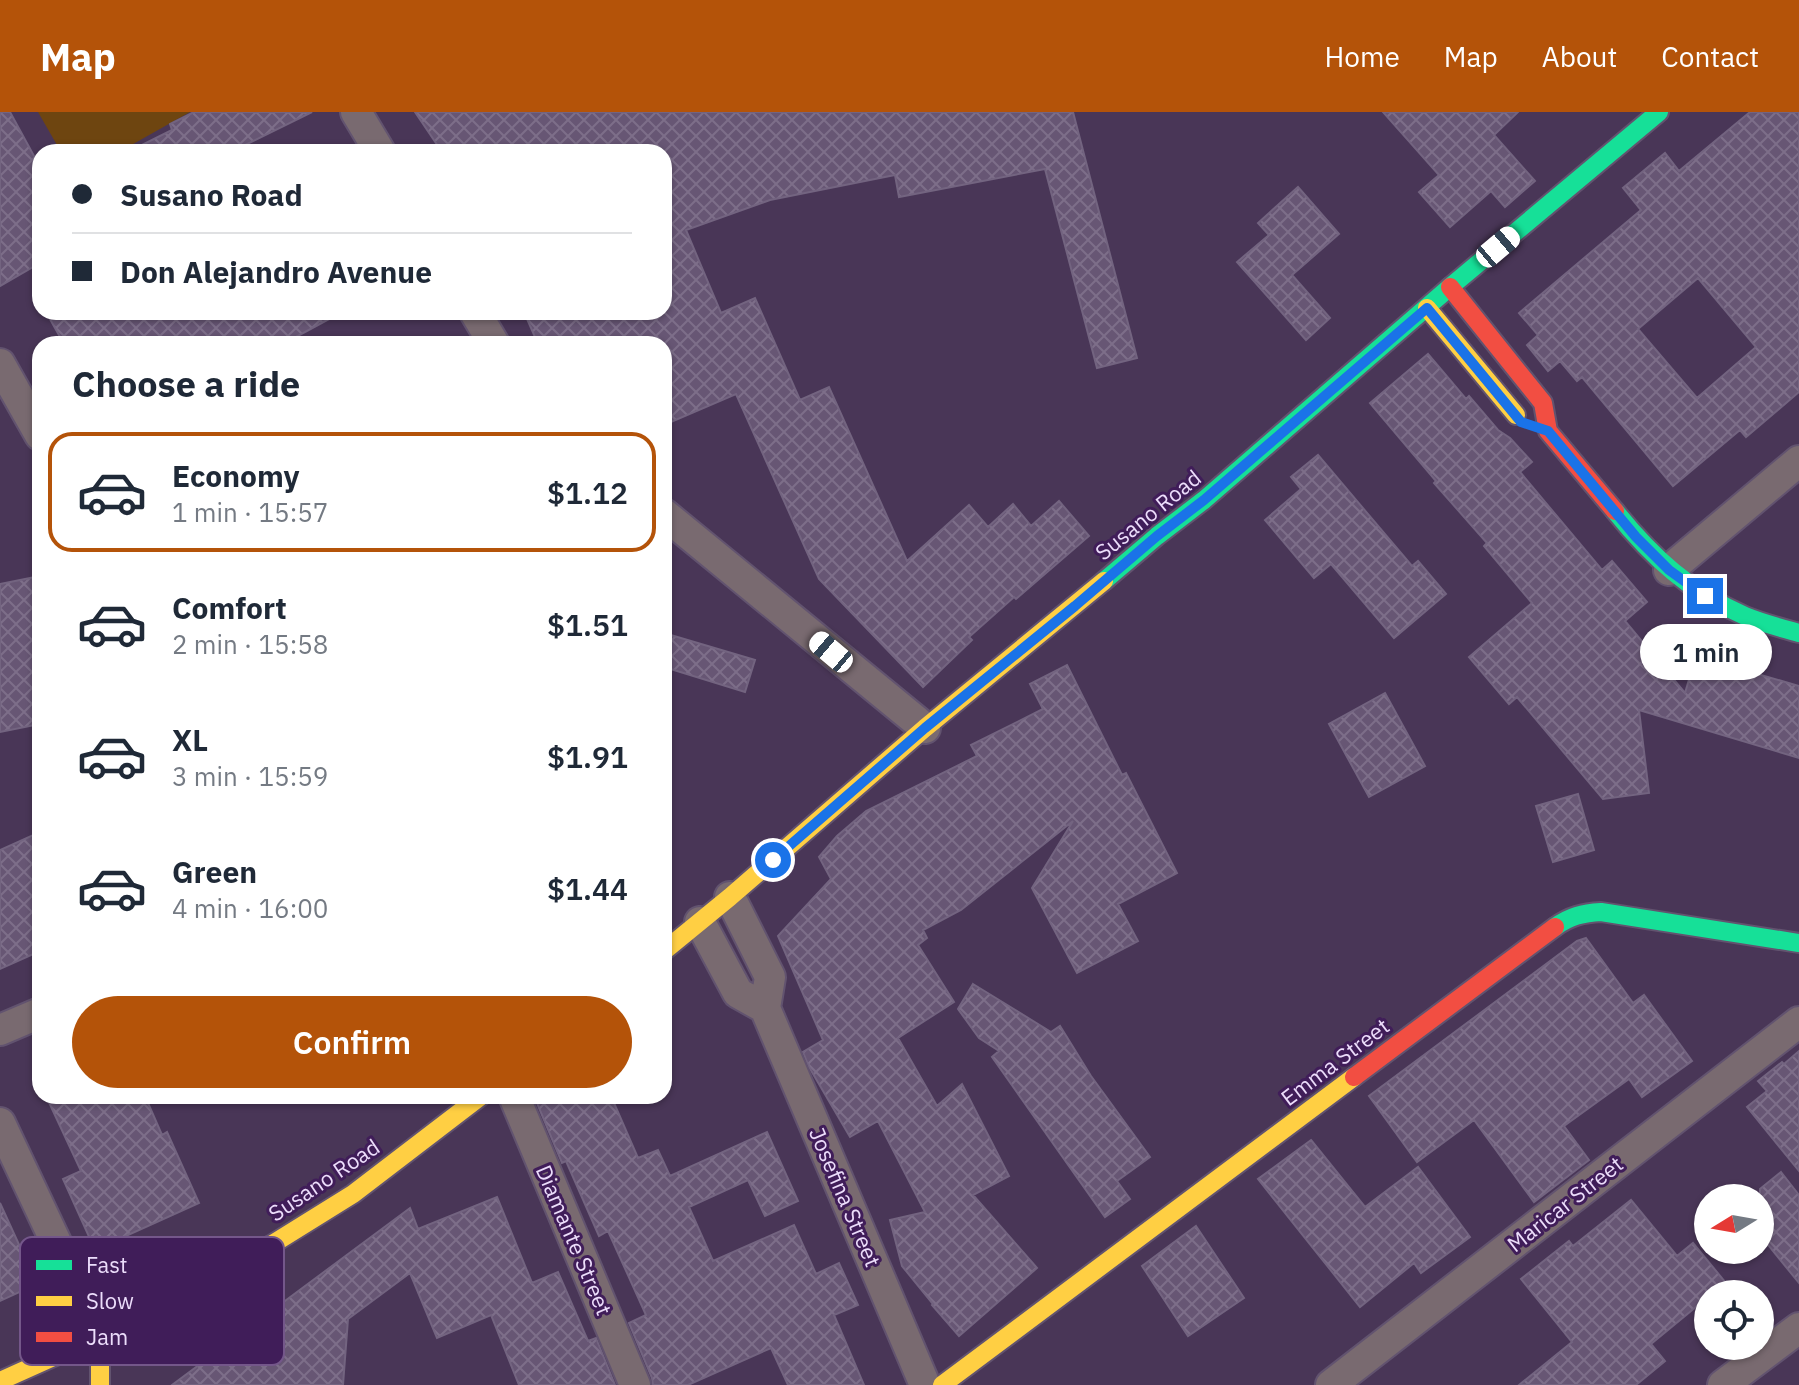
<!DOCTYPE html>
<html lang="en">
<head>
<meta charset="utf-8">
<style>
  body { margin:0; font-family:"IBM Plex Sans",sans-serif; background:#f6f6f7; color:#1f2937; height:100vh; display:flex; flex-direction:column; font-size:30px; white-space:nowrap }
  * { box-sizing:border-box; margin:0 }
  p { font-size:26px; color:#747a83 }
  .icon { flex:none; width:44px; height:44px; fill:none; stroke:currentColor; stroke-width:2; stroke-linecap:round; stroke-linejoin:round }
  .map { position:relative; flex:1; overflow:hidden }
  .side { position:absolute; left:32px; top:224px; width:640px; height:768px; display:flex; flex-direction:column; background:#fff; border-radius:24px; box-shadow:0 2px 6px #0004 }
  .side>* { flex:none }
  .hud { position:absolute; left:32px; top:32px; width:640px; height:176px; border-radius:24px; box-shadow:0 2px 6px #0004; display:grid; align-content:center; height:176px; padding:0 40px; background:#fff }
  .needle { width:52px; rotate:259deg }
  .buttons { position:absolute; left:1694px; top:1072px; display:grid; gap:16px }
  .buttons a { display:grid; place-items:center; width:80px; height:80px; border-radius:50%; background:#fff; box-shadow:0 2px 6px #0004; font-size:40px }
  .end { position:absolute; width:36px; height:36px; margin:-18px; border:10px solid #1a73e8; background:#fff; box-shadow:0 0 0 4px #fff }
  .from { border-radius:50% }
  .bubble { position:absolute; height:56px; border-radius:28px; background:#fff; box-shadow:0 2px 6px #0004; font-size:26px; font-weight:600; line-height:56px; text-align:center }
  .car { position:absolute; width:24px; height:48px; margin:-24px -12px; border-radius:10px; box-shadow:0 0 6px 2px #0007; background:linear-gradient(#fff 24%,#345 0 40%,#fff 0 76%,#345 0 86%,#fff 0) }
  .hud b { display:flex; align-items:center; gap:28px; height:76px; font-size:30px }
  .hud b+b { border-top:2px solid #e0e1e3 }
  .hud i { width:20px; height:20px; background:#1f2937 }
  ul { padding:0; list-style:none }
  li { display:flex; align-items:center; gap:24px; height:120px; margin:0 16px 12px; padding:0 24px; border:4px solid transparent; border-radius:24px }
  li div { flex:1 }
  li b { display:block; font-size:30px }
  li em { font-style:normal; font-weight:600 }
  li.current { border-color:#b45309 }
  li>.icon { width:72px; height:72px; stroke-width:1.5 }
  h2 { padding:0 40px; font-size:36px; line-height:96px }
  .action { display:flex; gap:16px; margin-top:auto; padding:16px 40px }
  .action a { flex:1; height:92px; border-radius:48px; background:#b45309; color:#fff; font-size:32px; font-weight:600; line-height:92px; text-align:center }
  header { display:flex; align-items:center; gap:48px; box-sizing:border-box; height:112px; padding:0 40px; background:#b45309; color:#fff }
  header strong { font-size:38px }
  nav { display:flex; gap:44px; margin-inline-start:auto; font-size:28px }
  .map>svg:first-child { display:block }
  .grass { fill:#6e4510 }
  .building { fill:url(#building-cross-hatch); stroke:#736480; stroke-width:2; fill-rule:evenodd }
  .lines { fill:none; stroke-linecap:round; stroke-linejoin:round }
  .street-casing { stroke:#62536f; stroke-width:34 }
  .fast-casing { stroke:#62536f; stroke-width:22 }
  .slow-casing { stroke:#62536f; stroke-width:22 }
  .jam-casing { stroke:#62536f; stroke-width:22 }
  .street { stroke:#796a70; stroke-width:30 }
  .fast { stroke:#16e098; stroke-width:18 }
  .slow { stroke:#ffcf43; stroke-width:18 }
  .jam { stroke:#f24e42; stroke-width:18 }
  .route { stroke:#1a73e8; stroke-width:10 }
  .labels { text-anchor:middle; stroke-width:6; stroke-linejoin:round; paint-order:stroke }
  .street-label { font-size:22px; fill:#ecddfb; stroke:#401d59 }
  .key { fill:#401d59; stroke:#74578a; stroke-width:2 }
  .key-label { font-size:22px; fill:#ecddfb }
</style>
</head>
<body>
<header>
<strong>Map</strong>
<nav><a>Home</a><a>Map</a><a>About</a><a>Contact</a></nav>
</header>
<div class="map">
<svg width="1799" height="1273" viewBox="0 0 1799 1273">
  <defs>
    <pattern id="building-cross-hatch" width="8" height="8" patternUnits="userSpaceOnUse" patternTransform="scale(2)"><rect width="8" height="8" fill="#675674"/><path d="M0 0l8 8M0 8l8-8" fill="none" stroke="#7d6e89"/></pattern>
  </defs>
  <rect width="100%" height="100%" fill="#493657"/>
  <path class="grass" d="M38 0H190L119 40H61Z"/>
  <path class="building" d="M0 0H10L40 55V151L0 174Z
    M194 0H312L231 40H128L172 18 170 12Z
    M415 0H1073L1137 246 1097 256 1045 57 899 85 895 63 770 88 686 118 721 201 755 186 800 288 829 275 907 449 969 393 988 415 1013 392 1031 414 1059 389 1089 424 1016 487 1014 485 969 525 972 528 923 575 819 467 736 282 664 313V232H538L524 200H664V40H442Z
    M1383 0H1518L1494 23 1535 69 1505 95 1491 79 1450 115 1419 80 1439 63Z
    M1750 0H1799V280L1746 325 1740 318 1673 374 1582 265 1577 269 1560 249 1548 259 1527 233 1538 223 1519 201 1641 98 1623 76 1665 41 1679 59ZM1698 166 1756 235 1697 286 1638 217Z
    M1298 75 1339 122 1292 163 1330 206 1306 228 1237 150 1269 123 1258 111Z
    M46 200H342L283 232H64Z
    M1428 242 1466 287 1469 284 1498 318 1510 326 1532 350 1520 360 1602 458 1612 449 1647 490 1625 509 1685 581 1696 544 1799 574V646L1639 598 1649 681 1603 687 1517 585 1509 592 1469 545 1532 491 1484 434 1487 431 1434 371 1436 369 1370 291Z
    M1318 343 1412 454 1418 449 1446 482 1394 526 1331 452 1314 466 1265 408 1301 377 1291 365Z
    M40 464V612L0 620V472Z
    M664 521 755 548 745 580 664 555Z
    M1067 553 1122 663 1126 661 1177 761 1118 792 1138 829 1077 861 1032 776 1073 709 961 798 923 818 927 826 918 833 954 890 898 926 937 994 962 972 1009 1064 973 1083 1037 1156 959 1224 932 1193 933 1192 902 1154 890 1108 925 1100 878 1009 850 1025 809 955 803 940 823 928 778 824 831 767 819 745 837 724 866 699 977 644 971 633 1043 597 1030 572Z
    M1385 581 1425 654 1369 685 1329 612Z
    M1578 682 1594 738 1553 750 1536 694Z
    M40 720V839L0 857V738Z
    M1586 826 1633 891 1644 883 1692 949 1642 985 1629 967 1564 1014 1589 1048 1534 1090 1474 1008 1417 1050 1369 984 1577 829Z
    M973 872 1051 920 1060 914 1091 964 1150 1045 1117 1069 1130 1087 1105 1105 992 945 999 939 979 926 958 897Z
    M1799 939V1059L1747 995 1767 979 1758 969 1782 950 1784 952Z
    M46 984H145L162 1023 167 1020 199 1091 95 1138 63 1067 81 1059Z
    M534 984H611L638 1046 658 1038 670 1064 767 1020 798 1089 765 1104 748 1068 689 1095 713 1149 794 1113 816 1162 839 1151 858 1193 834 1203 864 1273H788L771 1236 688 1273H653L652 1266 629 1211 646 1203 608 1119 599 1124 566 1049 562 1051Z
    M1311 1028 1365 1095 1418 1055 1470 1125 1421 1161 1414 1151 1360 1195 1258 1067Z
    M1781 1060 1799 1083V1171L1760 1123V1077Z
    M497 1085 532 1171 558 1160 588 1229 596 1226 615 1273H519L491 1203 437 1226 410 1161 348 1207 343 1273H172L410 1096 418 1117Z
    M1631 1088 1677 1144 1693 1131 1726 1171 1712 1182H1708V1185L1651 1232 1665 1249 1636 1273H1519L1572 1230 1521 1167 1569 1129 1573 1134Z
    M0 1091 37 1172 0 1189Z
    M1196 1114 1244 1186 1188 1224 1142 1154Z"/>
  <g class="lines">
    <g class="street-casing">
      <path id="street" d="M356 0 380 40
        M475 200 494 232
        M0 252 40 323
        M664 402 925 616
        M1669 458 1799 349
        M730 785 770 865 765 896 925 1273
        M700 810 738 881 765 896
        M0 918 40 901
        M514 984 635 1273
        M0 1011 100 1224
        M1331 1273 1799 910
        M1723 1273 1799 1216"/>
    </g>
    <g class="fast-casing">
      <path id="fast" d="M1615 399C1652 445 1690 480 1745 504 1762 511 1781 516 1799 521
        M1104 469 1157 424 1204 388 1450 175 1659 0
        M1555 815C1570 804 1583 801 1601 800L1799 831"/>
    </g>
    <g class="slow-casing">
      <path id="slow" d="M1427 196 1516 303
        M664 839 730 785 925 616 1104 469
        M100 1224V1273
        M0 1269 100 1224 271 1133 353 1082 481 984
        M942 1273 1354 965"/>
    </g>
    <g class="jam-casing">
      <path id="jam" d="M1450 175 1543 291 1548 319 1615 399
        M1354 965 1555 815"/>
    </g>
    <use href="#street" class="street"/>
    <use href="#fast" class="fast"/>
    <use href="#slow" class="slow"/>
    <use href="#jam" class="jam"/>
  </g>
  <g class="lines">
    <path class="route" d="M773 748 925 616 1075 494 1157 424 1204 388 1427 196 1521 310 1548 319 1636 425 1669 458 1705 484"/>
  </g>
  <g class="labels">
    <g class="street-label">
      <text transform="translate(1148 403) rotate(-39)" y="8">Susano Road</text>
      <text transform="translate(1335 950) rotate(-37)" y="8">Emma Street</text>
      <text transform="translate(324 1068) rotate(-34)" y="8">Susano Road</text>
      <text transform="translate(845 1085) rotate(67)" y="8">Josefina Street</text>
      <text transform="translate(1565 1092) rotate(-38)" y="8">Maricar Street</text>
      <text transform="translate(574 1128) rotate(67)" y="8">Diamante Street</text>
    </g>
  </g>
  <rect x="20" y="1125" width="264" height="128" rx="12" class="key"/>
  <rect x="36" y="1148" width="36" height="10" fill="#16e098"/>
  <rect x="36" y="1184" width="36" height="10" fill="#ffcf43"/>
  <rect x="36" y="1220" width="36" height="10" fill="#f24e42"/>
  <g class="key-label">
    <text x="86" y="1161">Fast</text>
    <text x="86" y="1197">Slow</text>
    <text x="86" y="1233">Jam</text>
  </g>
</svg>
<div class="buttons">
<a><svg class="needle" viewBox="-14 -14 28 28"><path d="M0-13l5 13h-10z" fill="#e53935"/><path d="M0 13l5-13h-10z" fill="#747a83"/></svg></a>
<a><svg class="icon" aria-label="locate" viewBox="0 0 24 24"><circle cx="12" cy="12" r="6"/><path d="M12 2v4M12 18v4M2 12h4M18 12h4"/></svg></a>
</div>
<i class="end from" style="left:773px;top:748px"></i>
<i class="end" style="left:1705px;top:484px"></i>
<div class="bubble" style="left:1640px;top:512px;width:132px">1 min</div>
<i class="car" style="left:1498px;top:135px;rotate:50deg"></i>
<i class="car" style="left:831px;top:540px;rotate:310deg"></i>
<div class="hud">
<b><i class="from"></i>Susano Road</b>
<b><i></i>Don Alejandro Avenue</b>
</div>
<section class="side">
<h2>Choose a ride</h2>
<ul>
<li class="current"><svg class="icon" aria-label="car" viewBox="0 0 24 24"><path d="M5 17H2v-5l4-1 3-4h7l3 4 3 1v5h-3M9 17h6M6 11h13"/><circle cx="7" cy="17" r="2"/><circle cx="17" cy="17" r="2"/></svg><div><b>Economy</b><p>1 min · 15:57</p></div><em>$1.12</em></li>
<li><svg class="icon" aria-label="car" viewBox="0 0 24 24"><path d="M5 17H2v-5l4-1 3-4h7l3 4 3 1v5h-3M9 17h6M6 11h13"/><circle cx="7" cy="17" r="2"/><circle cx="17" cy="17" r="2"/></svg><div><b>Comfort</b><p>2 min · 15:58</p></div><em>$1.51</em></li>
<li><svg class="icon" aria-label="car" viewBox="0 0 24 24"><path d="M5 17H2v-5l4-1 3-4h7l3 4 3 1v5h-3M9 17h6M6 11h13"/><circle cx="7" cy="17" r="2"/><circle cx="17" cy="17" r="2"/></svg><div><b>XL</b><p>3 min · 15:59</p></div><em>$1.91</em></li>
<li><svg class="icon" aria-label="car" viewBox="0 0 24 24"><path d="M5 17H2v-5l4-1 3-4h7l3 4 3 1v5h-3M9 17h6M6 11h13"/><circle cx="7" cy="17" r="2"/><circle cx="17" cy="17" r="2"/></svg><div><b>Green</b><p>4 min · 16:00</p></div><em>$1.44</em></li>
</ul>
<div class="action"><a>Confirm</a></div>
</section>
</div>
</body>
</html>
